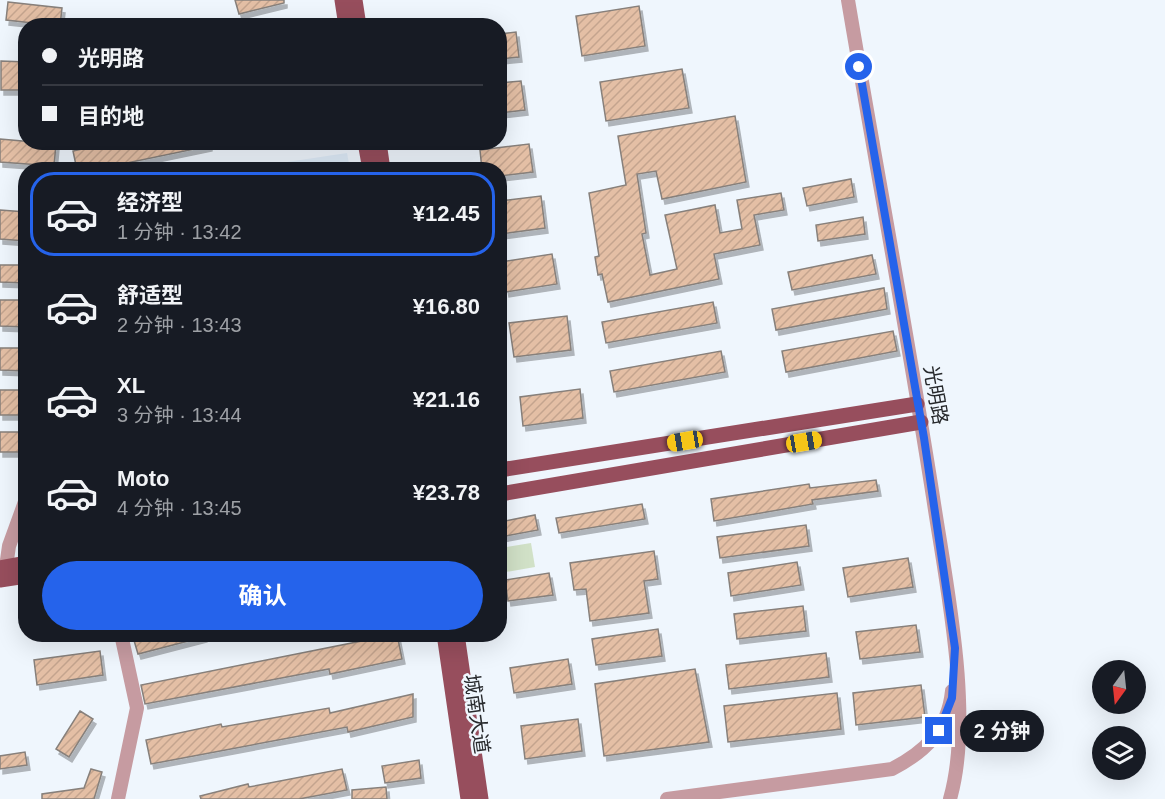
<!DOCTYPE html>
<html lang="zh">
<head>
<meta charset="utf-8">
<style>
  body { margin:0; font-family:Helvetica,"Noto Sans SC",sans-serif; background:#20242c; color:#f1f3f6; height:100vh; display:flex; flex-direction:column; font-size:22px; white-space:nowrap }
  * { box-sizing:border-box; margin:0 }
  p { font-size:20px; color:#9ea1a6 }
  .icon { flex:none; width:33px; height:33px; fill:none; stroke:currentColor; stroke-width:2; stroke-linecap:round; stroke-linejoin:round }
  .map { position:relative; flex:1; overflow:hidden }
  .drawer { position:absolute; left:18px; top:162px; width:489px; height:480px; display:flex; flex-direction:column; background:#171b24; border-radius:24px; box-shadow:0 6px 24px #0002 }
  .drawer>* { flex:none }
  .guide { position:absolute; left:18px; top:18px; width:489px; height:132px; border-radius:24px; box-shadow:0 6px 24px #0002; display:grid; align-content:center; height:132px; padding:0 24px; background:#171b24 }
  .needle { width:39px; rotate:195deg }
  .fabs { position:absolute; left:1092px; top:660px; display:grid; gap:12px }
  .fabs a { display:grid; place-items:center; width:54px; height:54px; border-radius:50%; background:#171b24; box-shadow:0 6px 24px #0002; font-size:30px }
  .end { position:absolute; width:27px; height:27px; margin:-14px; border:8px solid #2563eb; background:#fff; box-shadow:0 0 0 3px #fff }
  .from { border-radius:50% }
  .bubble { position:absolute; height:42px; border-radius:21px; background:#171b24; box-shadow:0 6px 24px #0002; font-size:20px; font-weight:700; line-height:42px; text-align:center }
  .car { position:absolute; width:18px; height:36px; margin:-18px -9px; border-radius:8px; box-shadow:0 0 4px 2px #0007; background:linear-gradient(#f5c518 24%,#345 0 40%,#f5c518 0 76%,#345 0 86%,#f5c518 0) }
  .guide b { display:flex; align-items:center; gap:21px; height:57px; font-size:22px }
  .guide b+b { border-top:2px solid #363941 }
  .guide i { width:15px; height:15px; background:#f1f3f6 }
  ul { padding:10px 0 0; list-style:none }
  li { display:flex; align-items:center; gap:18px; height:84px; margin:0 12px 9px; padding:0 12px; border:3px solid transparent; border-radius:24px }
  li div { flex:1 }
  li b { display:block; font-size:22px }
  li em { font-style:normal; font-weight:700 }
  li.selected { border-color:#2563eb }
  li>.icon { width:54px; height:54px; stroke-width:1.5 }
  .button { display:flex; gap:12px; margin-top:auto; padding:12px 24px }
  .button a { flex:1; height:69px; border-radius:36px; background:#2563eb; color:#fff; font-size:24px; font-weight:700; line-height:69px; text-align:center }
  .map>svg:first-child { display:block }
  .built { fill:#dfecf9 }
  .green { fill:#d1e1c7 }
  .building { fill:url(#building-hatch); stroke:#87807b; stroke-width:1.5; filter:url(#shadow) }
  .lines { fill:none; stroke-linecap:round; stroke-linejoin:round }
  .minor { stroke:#c69ba1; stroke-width:14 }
  .major { stroke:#974e5d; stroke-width:15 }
  .route { stroke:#2563eb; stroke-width:8 }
  .labels { text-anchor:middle; stroke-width:5; stroke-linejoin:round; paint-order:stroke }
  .street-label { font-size:20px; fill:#27292c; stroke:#eff6fd }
</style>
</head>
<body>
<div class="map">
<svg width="1165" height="799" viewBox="0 0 1165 799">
  <defs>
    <pattern id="building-hatch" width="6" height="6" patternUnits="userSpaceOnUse" patternTransform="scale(1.5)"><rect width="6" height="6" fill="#e4bfa5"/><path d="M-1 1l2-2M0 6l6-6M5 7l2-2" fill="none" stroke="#c4a48e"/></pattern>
    <filter id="shadow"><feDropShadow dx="3" dy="5" stdDeviation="0" flood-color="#0004"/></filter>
  </defs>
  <rect width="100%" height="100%" fill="#eff6fd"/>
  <path class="built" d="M347 153 350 169H241Z"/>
  <path class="green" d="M531 543 535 567 500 573V548Z"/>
  <path class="building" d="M235 0H284V3L239 14Z
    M8 2 62 8 60 26 6 20Z
    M639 6 645 46 582 56 576 16Z
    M516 32 519 57 500 59V34Z
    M1 61 26 62V90H1Z
    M682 69 689 108 606 121 600 82Z
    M521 81 525 110 500 113V83Z
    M735 116 746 182 662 199 656 171 637 174 646 233 642 234 650 275 677 269 665 215 715 205 720 233 742 229 737 200 781 193 784 210 754 215 760 245 714 254 719 279 608 302 602 274 598 275 595 257 599 256 589 193 626 185 618 136Z
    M0 139 56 144 54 166 0 162Z
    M114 142H209V146L93 170H77L73 151Z
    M529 144 533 172 500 176V170H482L480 150Z
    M851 179 854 197 807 206 803 188Z
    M541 196 545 228 500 234V201Z
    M0 210 26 212V241L0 239Z
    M863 217 865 234 818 241 816 225Z
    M552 254 557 284 506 292 501 262Z
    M872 255 876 274 792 290 788 272Z
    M0 265H26V283L0 282Z
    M884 288 887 309 776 330 772 309Z
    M0 300H26V327L0 326Z
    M713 302 717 323 606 343 602 322Z
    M567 316 571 350 514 357 509 323Z
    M893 331 897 351 786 372 782 351Z
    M0 348H26V371L0 370Z
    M721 351 725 372 614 392 610 371Z
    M580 389 583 418 523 426 520 397Z
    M0 390H26V415H0Z
    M0 432H19V452H0Z
    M876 480 878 491 812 500 813 504 714 521 711 499 809 484 810 488Z
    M642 504 645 519 559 533 556 518Z
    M535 515 538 530 500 537V522Z
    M806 525 809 546 720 558 717 537Z
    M654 551 658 579 644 581 649 613 590 621 586 589 574 590 570 563Z
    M908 558 913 587 848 597 843 568Z
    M797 562 801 585 731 596 728 573Z
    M549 573 553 595 508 601 505 580Z
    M803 606 806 631 737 639 734 614Z
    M916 625 920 652 860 659 856 632Z
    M658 629 662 656 596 665 592 639Z
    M144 634H204V637L138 654 133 637Z
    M397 634 402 659 330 674 329 669 145 704 141 685Z
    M100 651 103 675 37 685 34 660Z
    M826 653 829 677 729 689 726 665Z
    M568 659 572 684 514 693 510 668Z
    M695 669 709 742 604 756 595 684Z
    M921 685 925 717 856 725 853 693Z
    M837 693 841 729 728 742 724 706Z
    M413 694V717L348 732 347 727 151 764 146 740 221 724 222 727 329 708 330 713Z
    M80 711 93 719 69 757 56 749Z
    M578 719 582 751 525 759 521 726Z
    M25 752 27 765 0 769V756Z
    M419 760 421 778 385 783 382 766Z
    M91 769 102 772 94 799H42V794L84 788Z
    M342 769 347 790 299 799H201L200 796 248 784 249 787Z
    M386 787 387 799H352V790Z"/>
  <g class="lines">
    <path class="minor" d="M848 0C876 166 907 331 933 497 946 584 974 715 950 799
      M10 574 6 567 9 546 26 499
      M118 799 137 708 121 634
      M667 799 892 769C925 752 948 730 952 691"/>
    <path class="major" d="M342 0 346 26
      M355 0 359 26
      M365 142 370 170
      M379 142 383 170
      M500 470 917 404
      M500 494 921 422
      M0 568 26 563
      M0 580 26 576
      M444 634 468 799
      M457 634 481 799"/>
  </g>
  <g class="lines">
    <path class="route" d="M859 67 924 438 955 648 952 698 939 731"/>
  </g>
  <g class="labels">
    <g class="street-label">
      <text transform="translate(936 395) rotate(80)" y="7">光明路</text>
      <text transform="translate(477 714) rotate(82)" y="7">城南大道</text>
    </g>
  </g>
</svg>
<div class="fabs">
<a><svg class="needle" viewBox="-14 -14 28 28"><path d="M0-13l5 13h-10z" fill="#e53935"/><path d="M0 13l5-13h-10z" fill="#9ea1a6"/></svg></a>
<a><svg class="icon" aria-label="layers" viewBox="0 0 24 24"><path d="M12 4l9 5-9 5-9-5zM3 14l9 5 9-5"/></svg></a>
</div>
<i class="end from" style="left:859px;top:67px"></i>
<i class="end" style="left:939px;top:731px"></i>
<div class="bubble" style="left:960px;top:710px;width:84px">2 分钟</div>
<i class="car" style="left:685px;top:441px;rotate:261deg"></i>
<i class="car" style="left:804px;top:442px;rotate:80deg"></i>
<div class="guide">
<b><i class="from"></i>光明路</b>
<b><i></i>目的地</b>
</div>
<section class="drawer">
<ul>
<li class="selected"><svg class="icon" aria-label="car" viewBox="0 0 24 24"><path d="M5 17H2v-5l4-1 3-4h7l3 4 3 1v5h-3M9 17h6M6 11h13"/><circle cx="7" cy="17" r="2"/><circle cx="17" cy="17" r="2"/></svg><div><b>经济型</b><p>1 分钟 · 13:42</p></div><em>¥12.45</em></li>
<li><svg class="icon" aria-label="car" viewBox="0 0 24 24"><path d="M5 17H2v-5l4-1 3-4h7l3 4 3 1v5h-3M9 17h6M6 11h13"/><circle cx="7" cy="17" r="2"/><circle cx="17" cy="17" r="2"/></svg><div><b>舒适型</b><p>2 分钟 · 13:43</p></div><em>¥16.80</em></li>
<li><svg class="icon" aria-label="car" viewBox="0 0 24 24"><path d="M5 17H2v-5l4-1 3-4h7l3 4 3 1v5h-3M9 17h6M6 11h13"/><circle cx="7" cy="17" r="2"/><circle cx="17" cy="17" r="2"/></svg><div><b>XL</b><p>3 分钟 · 13:44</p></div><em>¥21.16</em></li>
<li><svg class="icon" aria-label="car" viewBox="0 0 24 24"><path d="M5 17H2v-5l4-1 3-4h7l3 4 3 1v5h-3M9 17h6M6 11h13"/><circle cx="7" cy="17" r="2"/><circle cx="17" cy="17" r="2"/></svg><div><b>Moto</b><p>4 分钟 · 13:45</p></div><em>¥23.78</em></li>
</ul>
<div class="button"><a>确认</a></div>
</section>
</div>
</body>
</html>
